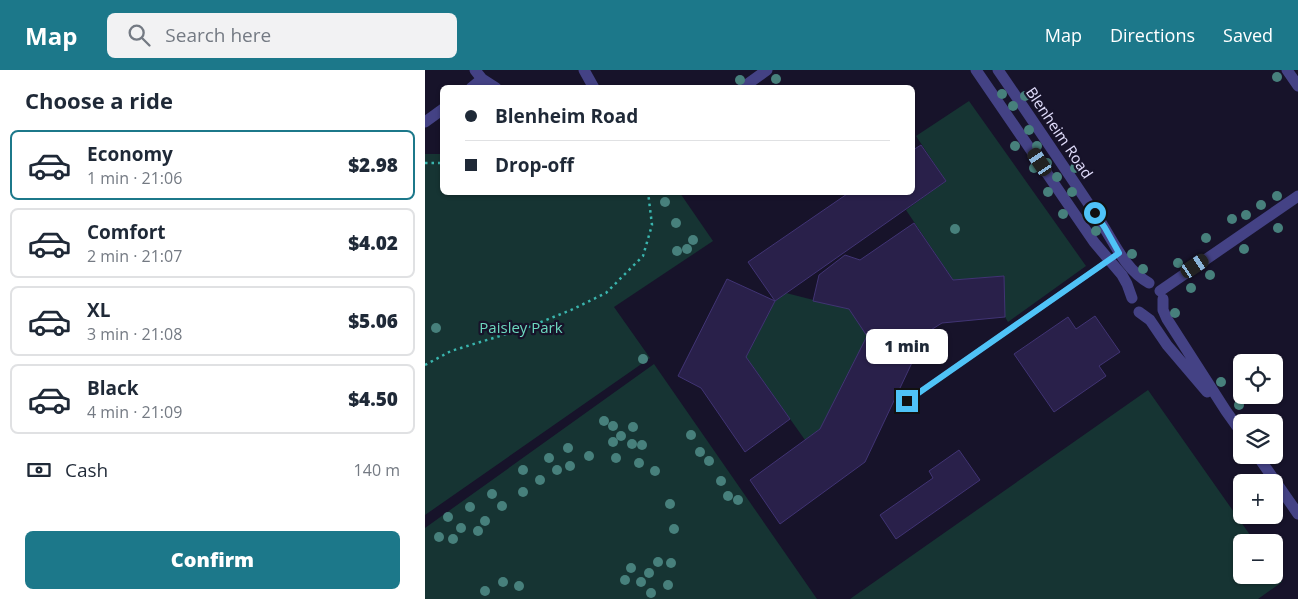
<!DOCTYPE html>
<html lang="en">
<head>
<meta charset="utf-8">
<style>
  body { margin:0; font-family:"Open Sans",sans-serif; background:#f2f2f3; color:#1f2937; height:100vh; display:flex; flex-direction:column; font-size:19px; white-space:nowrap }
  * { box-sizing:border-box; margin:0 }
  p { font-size:16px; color:#747a83 }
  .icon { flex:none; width:28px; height:28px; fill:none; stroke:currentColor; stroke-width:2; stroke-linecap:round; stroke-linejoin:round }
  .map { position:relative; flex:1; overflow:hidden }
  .details { display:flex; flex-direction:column; background:#fff; width:425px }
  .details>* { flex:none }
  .guide { position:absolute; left:15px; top:15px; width:475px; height:110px; border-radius:8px; box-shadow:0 1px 4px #0004; display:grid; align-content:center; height:110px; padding:0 25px; background:#fff }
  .controls { position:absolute; left:808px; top:284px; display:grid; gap:10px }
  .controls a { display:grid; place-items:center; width:50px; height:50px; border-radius:8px; background:#fff; box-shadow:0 1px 4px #0004; font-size:25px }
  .end { position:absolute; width:22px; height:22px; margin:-11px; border:6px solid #4fc3f7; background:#111; box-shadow:0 0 0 2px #111 }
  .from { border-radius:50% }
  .bubble { position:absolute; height:35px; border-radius:8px; background:#fff; box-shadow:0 1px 4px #0004; font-size:16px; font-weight:800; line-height:35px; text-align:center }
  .car { position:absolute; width:15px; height:30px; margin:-15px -8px; border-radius:6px; box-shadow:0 0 4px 1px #0007; background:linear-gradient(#222 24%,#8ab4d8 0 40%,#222 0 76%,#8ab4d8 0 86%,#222 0) }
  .guide b { display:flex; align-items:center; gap:18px; height:48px; font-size:19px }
  .guide b+b { border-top:1px solid #e0e1e3 }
  .guide i { width:12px; height:12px; background:#1f2937 }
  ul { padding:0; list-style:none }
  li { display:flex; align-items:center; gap:15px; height:70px; margin:0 10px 8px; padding:0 15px; border:2px solid #e0e1e3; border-radius:8px }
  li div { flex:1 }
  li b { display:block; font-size:19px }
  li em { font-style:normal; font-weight:800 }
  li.selected { border-color:#1c788a }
  li>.icon { width:45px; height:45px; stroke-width:1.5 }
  h2 { padding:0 25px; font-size:22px; line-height:60px }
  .pay { display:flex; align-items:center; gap:12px; height:55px; padding:0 25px; font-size:19px }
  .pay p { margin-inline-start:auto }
  .primary-button { display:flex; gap:10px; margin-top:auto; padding:10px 25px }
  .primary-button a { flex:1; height:58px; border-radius:8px; background:#1c788a; color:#fff; font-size:20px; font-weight:800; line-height:58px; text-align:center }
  header { display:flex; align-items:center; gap:30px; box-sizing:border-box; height:70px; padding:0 25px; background:#1c788a; color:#fff }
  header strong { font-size:24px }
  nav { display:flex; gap:28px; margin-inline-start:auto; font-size:18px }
  .search { width:350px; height:45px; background:#f2f2f3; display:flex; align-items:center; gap:12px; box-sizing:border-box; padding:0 18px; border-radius:8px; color:#747a83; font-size:19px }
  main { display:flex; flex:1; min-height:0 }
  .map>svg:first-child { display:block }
  .green { fill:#163433 }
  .building { fill:#29204a; stroke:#413474 }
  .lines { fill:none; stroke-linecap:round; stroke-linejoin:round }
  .path { stroke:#3ab5ae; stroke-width:2.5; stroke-dasharray:2.5 4; stroke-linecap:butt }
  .lane { stroke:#444285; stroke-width:5.5 }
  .street { stroke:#444285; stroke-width:11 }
  .tree { fill:#47807c }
  .route { stroke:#4fc3f7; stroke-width:6 }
  .labels { text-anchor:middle; stroke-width:4.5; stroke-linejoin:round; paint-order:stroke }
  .street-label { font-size:15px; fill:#e2defd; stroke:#17132a }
  .park-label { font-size:15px; fill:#6ed9bf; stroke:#17132a }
</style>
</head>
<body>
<header>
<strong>Map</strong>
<div class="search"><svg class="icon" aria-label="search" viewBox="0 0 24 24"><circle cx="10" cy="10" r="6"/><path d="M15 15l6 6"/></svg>Search here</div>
<nav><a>Map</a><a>Directions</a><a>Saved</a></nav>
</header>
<main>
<section class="details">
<h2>Choose a ride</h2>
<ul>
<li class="selected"><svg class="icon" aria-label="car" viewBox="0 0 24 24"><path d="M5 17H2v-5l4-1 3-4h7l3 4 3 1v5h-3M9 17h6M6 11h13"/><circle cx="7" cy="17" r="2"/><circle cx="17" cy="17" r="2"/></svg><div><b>Economy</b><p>1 min · 21:06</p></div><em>$2.98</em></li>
<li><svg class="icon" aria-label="car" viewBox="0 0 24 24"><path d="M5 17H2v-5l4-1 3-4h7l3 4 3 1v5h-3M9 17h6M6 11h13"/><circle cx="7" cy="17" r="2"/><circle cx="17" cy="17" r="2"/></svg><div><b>Comfort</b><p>2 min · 21:07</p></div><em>$4.02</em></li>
<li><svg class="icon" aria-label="car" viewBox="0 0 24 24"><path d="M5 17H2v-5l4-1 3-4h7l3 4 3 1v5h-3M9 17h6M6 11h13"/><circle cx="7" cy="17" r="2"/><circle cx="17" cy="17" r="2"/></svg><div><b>XL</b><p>3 min · 21:08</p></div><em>$5.06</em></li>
<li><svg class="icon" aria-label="car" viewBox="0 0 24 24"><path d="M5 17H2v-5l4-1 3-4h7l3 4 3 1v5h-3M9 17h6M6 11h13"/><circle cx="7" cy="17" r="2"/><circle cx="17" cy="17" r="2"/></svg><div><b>Black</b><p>4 min · 21:09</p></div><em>$4.50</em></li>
</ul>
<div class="pay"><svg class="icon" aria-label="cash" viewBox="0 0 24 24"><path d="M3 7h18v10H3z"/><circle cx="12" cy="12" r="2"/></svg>Cash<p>140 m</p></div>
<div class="primary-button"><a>Confirm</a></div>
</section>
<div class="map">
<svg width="873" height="529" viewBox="0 0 873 529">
  <rect width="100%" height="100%" fill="#17132a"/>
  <path class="green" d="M544 31 661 196 583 252 580 247 578 206 528 210 481 140 521 111 491 66Z
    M0 84H17L18 122 255 123 288 171 189 237 225 288 0 445Z
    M361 223 424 239 442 266 395 359 380 370 321 287 350 231Z
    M229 294 392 529H0V458Z
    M723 320 830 472H816V505H849V500L857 512 833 529H425Z"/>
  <path class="building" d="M496 75 521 111 350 231 323 192 425 122H488V80Z
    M489 153 528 210 579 206 580 247 517 253 501 263 440 392 355 454 325 410 395 359 442 266 424 239 388 231 394 205 420 185 435 190Z
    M302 209 350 231 321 287 365 349 320 382 276 318 253 306Z
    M670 246 695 282 674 296 681 306 629 342 589 284 643 247 651 259Z
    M534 380 555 410 471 469 455 445 508 408 504 401Z"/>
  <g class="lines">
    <path class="path" d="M0 93H18
      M0 295 26 281 101 258 146 240 181 223 218 186 227 155 223 122"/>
    <path class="lane" d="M482 331 684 190"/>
    <path class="street" d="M50 0 57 9 71 18
      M159 0 169 18
      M551 0 669 172 697 205 702 214 707 228
      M573 0C606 48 639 97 671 145 688 169 698 198 724 213
      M862 0 873 16
      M46 18 57 9
      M317 18 342 0
      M0 52 18 39
      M735 221 873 126
      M738 229V240L742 249 801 341 816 362
      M714 242 725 250 742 275 782 322
      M832 385 873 444"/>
  </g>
  <g class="tree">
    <circle cx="852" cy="7" r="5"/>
    <circle cx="351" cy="9" r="5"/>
    <circle cx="315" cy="10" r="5"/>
    <circle cx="577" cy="24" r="5"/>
    <circle cx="600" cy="26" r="5"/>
    <circle cx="588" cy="36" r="5"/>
    <circle cx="604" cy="60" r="5"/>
    <circle cx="590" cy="76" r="5"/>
    <circle cx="612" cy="76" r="5"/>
    <circle cx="622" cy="93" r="5"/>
    <circle cx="609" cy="98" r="5"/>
    <circle cx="650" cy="98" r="5"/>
    <circle cx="632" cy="107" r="5"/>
    <circle cx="623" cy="122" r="5"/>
    <circle cx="647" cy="122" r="5"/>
    <circle cx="852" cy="126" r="5"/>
    <circle cx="240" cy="132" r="5"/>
    <circle cx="836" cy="135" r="5"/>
    <circle cx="638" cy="144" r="5"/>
    <circle cx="662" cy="145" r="5"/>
    <circle cx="821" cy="145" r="5"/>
    <circle cx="807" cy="149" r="5"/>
    <circle cx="251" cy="153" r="5"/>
    <circle cx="853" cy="158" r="5"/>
    <circle cx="530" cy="159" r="5"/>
    <circle cx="671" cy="161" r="5"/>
    <circle cx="781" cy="168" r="5"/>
    <circle cx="268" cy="170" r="5"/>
    <circle cx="262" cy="179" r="5"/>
    <circle cx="819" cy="179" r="5"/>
    <circle cx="252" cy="181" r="5"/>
    <circle cx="707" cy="184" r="5"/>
    <circle cx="753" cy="193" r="5"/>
    <circle cx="718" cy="199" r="5"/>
    <circle cx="785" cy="205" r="5"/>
    <circle cx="766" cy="218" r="5"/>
    <circle cx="750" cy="243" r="5"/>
    <circle cx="11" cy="258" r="5"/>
    <circle cx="218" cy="289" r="5"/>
    <circle cx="796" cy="312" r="5"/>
    <circle cx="814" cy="335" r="5"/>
    <circle cx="179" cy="351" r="5"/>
    <circle cx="188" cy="356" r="5"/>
    <circle cx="208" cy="357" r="5"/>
    <circle cx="266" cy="365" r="5"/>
    <circle cx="196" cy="366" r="5"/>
    <circle cx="188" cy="372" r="5"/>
    <circle cx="207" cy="374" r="5"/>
    <circle cx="217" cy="375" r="5"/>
    <circle cx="143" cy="378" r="5"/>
    <circle cx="275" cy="382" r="5"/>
    <circle cx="164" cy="386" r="5"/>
    <circle cx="124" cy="388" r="5"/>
    <circle cx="191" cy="388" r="5"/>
    <circle cx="284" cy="391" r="5"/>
    <circle cx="214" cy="393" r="5"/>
    <circle cx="145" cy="396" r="5"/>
    <circle cx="98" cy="400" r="5"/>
    <circle cx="132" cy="400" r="5"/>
    <circle cx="230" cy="401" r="5"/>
    <circle cx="115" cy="410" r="5"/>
    <circle cx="296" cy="411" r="5"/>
    <circle cx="98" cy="422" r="5"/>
    <circle cx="67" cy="424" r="5"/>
    <circle cx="303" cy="426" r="5"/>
    <circle cx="313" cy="430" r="5"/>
    <circle cx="245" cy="434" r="5"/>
    <circle cx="77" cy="436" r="5"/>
    <circle cx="45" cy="437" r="5"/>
    <circle cx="23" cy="447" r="5"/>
    <circle cx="60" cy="451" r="5"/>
    <circle cx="36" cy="458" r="5"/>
    <circle cx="249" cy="459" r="5"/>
    <circle cx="53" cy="461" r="5"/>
    <circle cx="14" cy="467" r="5"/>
    <circle cx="28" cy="469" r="5"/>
    <circle cx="233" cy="492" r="5"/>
    <circle cx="246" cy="493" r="5"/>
    <circle cx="206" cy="498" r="5"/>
    <circle cx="224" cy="503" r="5"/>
    <circle cx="200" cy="510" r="5"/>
    <circle cx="78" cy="512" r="5"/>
    <circle cx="216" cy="512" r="5"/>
    <circle cx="243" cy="515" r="5"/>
    <circle cx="94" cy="516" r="5"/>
    <circle cx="60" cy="521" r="5"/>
    <circle cx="226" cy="523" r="5"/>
  </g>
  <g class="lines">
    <path class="route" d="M482 331 694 183 680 158 670 143"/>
  </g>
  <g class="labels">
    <g class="street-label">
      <text transform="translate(634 63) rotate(56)" y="5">Blenheim Road</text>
    </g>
    <g class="park-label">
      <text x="96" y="263">Paisley Park</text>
    </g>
  </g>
</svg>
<div class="controls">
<a><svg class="icon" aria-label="locate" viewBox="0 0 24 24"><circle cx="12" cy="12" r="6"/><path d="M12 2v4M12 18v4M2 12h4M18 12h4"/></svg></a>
<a><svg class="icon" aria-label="layers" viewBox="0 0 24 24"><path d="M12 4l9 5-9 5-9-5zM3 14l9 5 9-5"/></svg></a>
<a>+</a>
<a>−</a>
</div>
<i class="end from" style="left:670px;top:143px"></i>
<i class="end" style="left:482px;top:331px"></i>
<div class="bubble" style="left:441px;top:259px;width:82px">1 min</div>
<i class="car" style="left:615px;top:92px;rotate:326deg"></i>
<i class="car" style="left:770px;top:196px;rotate:56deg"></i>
<div class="guide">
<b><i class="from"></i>Blenheim Road</b>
<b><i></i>Drop-off</b>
</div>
</div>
</main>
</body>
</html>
